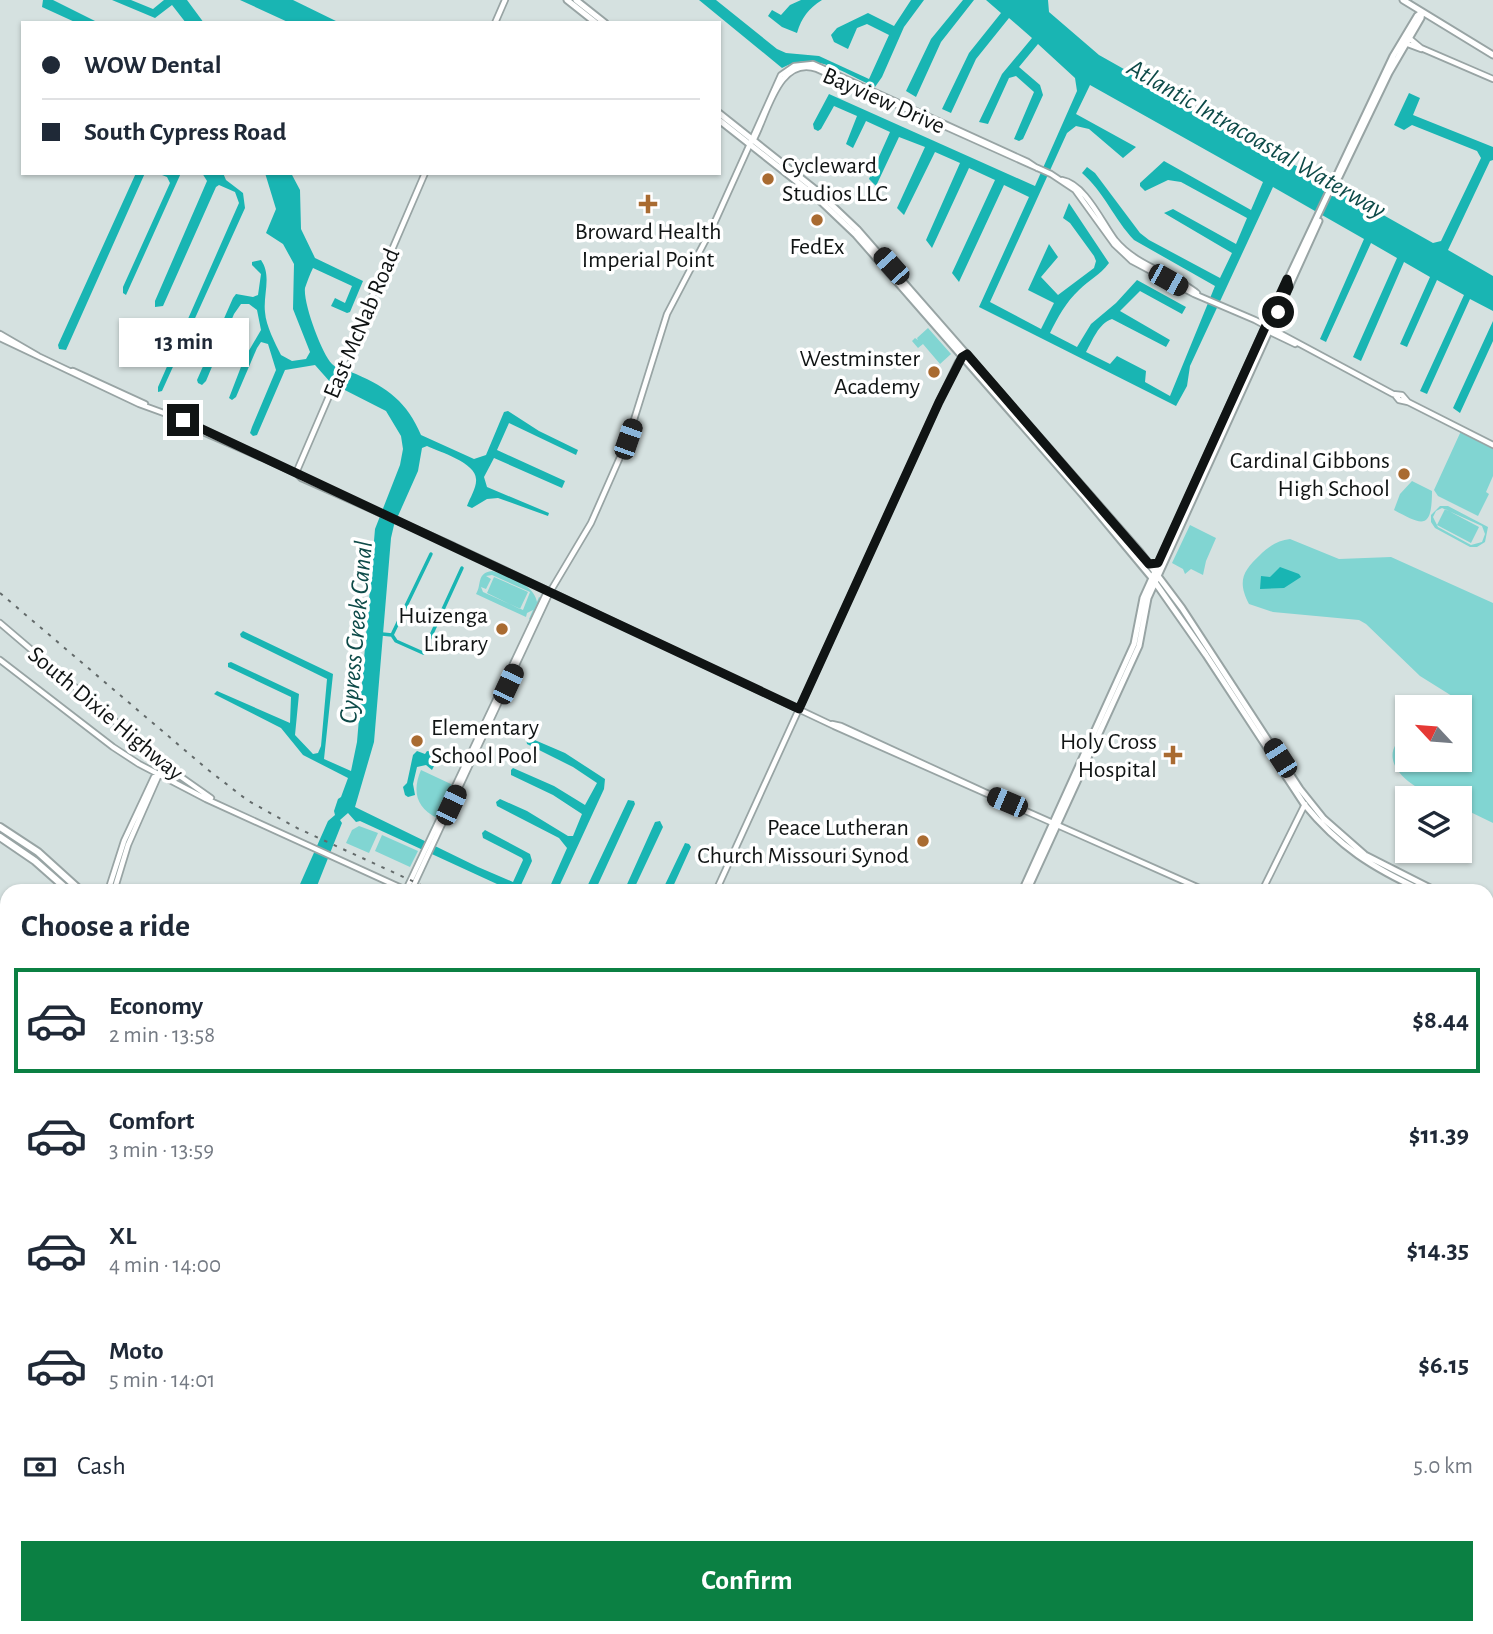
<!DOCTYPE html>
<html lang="en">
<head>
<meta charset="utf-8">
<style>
  body { margin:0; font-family:"Alegreya Sans",sans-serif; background:#f6f6f7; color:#1f2937; height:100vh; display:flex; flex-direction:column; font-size:26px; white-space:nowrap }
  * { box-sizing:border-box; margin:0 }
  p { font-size:23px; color:#747a83 }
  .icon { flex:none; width:38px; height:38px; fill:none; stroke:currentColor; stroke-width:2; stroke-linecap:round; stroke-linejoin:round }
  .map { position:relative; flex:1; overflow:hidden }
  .drawer { position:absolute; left:0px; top:884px; width:1494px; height:751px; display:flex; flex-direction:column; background:#fff; border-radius:21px 21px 0 0; box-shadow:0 2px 5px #0004 }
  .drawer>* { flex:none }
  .hud { position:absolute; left:21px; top:21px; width:700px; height:154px; border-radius:0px; box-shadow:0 2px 5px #0004; display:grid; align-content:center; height:154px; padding:0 21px; background:#fff }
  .needle { width:46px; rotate:296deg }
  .controls { position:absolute; left:1395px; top:695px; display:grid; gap:14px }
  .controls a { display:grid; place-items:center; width:77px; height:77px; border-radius:0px; background:#fff; box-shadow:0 2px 5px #0004; font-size:35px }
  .end { position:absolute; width:32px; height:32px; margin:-16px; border:9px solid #101414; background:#fff; box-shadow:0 0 0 4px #fff }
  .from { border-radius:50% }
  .bubble { position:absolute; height:49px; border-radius:0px; background:#fff; box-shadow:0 2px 5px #0004; font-size:23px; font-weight:700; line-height:49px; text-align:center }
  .car { position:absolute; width:21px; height:42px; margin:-21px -10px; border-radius:9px; box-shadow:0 0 5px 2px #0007; background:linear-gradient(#222 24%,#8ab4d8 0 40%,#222 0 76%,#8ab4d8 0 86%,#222 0) }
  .hud b { display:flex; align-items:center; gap:24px; height:66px; font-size:26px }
  .hud b+b { border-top:2px solid #e0e1e3 }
  .hud i { width:18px; height:18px; background:#1f2937 }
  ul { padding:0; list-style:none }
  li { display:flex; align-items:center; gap:21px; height:105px; margin:0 14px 10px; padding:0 7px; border:4px solid transparent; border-radius:0px }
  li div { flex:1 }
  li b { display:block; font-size:26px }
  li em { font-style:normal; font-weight:700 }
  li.on { border-color:#0b8043 }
  li>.icon { width:63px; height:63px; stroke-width:1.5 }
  h2 { padding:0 21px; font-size:32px; line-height:84px }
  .pay { display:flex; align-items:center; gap:18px; height:77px; padding:0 21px; font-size:26px }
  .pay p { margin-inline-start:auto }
  .action { display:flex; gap:14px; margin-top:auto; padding:14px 21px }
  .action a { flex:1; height:80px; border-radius:0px; background:#0b8043; color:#fff; font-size:28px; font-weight:700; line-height:80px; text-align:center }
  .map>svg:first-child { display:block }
  .green { fill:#81d5d2; fill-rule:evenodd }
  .water { fill:#19b5b3; fill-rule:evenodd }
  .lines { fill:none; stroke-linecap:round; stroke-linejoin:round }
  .canal { stroke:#19b5b3; stroke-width:3.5 }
  .secondary-casing { stroke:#98a4a4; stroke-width:8 }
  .primary-casing { stroke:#98a4a4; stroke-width:9 }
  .highway-casing { stroke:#98a4a4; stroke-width:10 }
  .secondary { stroke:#fff; stroke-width:4.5 }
  .primary { stroke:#fff; stroke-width:5 }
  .highway { stroke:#fff; stroke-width:6 }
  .rail { stroke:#636a6a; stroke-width:2; stroke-dasharray:3.5 7; stroke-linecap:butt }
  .route { stroke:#101414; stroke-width:9 }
  .poi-dot { fill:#a96b31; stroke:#fff; stroke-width:2.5 }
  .labels { text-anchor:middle; stroke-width:7; stroke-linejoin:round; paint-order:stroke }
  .street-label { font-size:24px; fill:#101414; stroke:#fff }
  .poi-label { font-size:24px; fill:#101414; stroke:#fff; text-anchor:end }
  .water-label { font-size:26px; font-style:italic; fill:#0e4b49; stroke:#fff }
</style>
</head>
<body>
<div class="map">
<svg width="1493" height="1634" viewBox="0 0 1493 1634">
  <rect width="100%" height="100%" fill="#d5e1e0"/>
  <path class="green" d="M928 328 951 354 940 364 923 344 918 348 912 341 915 338 918 340 917 338Z
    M1461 431 1493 447V476L1486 492 1489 494 1478 516 1438 496 1434 490Z
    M1412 481 1432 491C1432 531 1422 525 1394 510L1400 494Z
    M1440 506H1448L1488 527 1485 542 1477 547H1470L1435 528 1431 522V515ZM1442 508 1482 526 1485 534 1482 542 1471 545 1438 527 1433 517 1436 511Z
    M1445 509 1479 527 1471 543 1437 525Z
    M1190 525 1216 538 1206 561 1203 575 1191 569 1185 574 1183 569 1172 563Z
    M1290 539 1339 559 1391 557 1493 603V823L1460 807V798C1452 798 1444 799 1438 797 1410 788 1371 759 1407 733V760H1460V740L1471 725 1472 715 1468 706 1420 676 1366 624 1359 620 1273 612 1249 604C1237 581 1243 571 1260 555 1268 547 1278 540 1290 539Z
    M492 571C508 576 534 584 537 602L539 597 541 598 531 620 529 619 533 610 527 613 526 617 476 594C482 585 476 573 492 571ZM492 575 530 592 523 610 483 592 481 587 486 589 491 579 486 576Z
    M494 577 528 592 520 609 487 593Z
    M421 770 453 785 437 818C416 808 412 791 421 770Z
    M359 826 378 833 369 853 346 843 352 830Z
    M382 835 418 851 410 867 375 851Z
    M1148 1628H1233L1230 1634H1149L1146 1632Z"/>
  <path class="water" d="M43 0H53L99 23H77L42 7Z
    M112 0H131L153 9 164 0H187L204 23H186L172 5 155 18Z
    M240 0H293L340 23H290Z
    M699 0H716L777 49 786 53 819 56 869 79 889 35 867 24 857 28 848 49 834 42 831 35 837 28 868 13 894 26 911 0H924L904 27 882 77 875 87C845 74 814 50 782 68Z
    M801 0H822C808 9 802 17 797 33L782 27 768 16 772 10 781 15 790 5Z
    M963 0H974L941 42 916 97 906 91 931 39Z
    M986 0H1048L1049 12 1099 55 1433 243 1441 241 1481 158 1477 151 1412 125 1404 130 1394 125 1409 93 1420 98 1413 115 1493 147V160L1490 161 1448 250 1493 276V311L1470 299 1427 394 1420 391 1464 295 1437 280 1407 347 1400 344 1430 277 1404 262 1361 361 1353 357 1397 258 1371 243 1326 342 1320 339 1364 239 1273 187 1190 366 1187 386 1176 406 979 307 1029 197 1004 185 959 282 952 273 995 180 969 168 932 248 926 240 960 163 935 152 904 215 897 208 925 147 899 137 876 186 869 179 890 132 866 121 853 148 846 144 857 116 834 106 821 129 818 131 814 129 813 124 829 94 1035 186 1077 91 1075 78 1038 44 1019 67 1040 85 1043 95 1023 139 1019 141 1014 139 1034 92 1016 76 1009 78 988 124 979 122 1002 74 1032 38 1009 18 976 59 951 113 942 109 969 53 1001 13ZM1090 85 1263 182 1251 210 1164 161 1140 183V186L1145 191 1168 180 1181 182 1247 218 1236 244 1173 209 1164 213 1232 253 1220 278 1149 240 1140 233 1095 173 1087 167 1082 173C1104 192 1114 219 1134 240L1215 286 1170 396 1145 382 1146 371 1117 356 1110 364 1086 352C1093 340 1098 324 1112 319L1166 347 1170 340 1120 311 1140 291 1182 314 1186 307 1137 280 1116 303 1091 324 1077 347 1050 333C1058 317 1066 302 1079 290 1089 280 1100 275 1109 263L1069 203 1063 218 1070 223 1094 256 1096 261 1094 268 1058 295 1041 277 1058 257 1049 244 1028 290 1054 303 1041 329 990 302 1067 133 1076 126 1089 129 1123 158 1136 147 1076 114Z
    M136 173H145L66 350 59 349 58 345Z
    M157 173H181L126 295 123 293V287L170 183 167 177Z
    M202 173H223L226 180 243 193 245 208 162 391 158 392V387L239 203 235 192 219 185 216 187 163 306 155 307V301L207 181Z
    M265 173H291L300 190 301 229 315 258 363 281 350 312 347 313 331 306 335 298 345 303 352 286 313 268C310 274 307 282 305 288 303 303 322 354 332 364 339 371 347 370 356 374 388 388 407 402 421 435L474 459 486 455 504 412 508 411 539 431 578 450 576 455 509 423 497 450 565 481 562 488 494 458 484 477 487 487 549 513 548 516 498 498 487 499 472 508 467 506C470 498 477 487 476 479 476 463 440 452 427 446L422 448 418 471 394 525 391 538 374 742 355 807 478 867 513 882 523 860 522 858 483 838 482 833 485 830 530 854 532 861 521 885 533 891H512L360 821 356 822 348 813 340 820 342 823 315 891H297L328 821 335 815 334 811 338 799 341 797 348 778 303 755 281 728 214 694 217 691 290 723 291 697 228 667V663L231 662 299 694 295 735 313 754 318 753 321 746 327 679 241 637 240 634 243 631 333 674 324 759 351 771 357 742 375 529 400 465 403 449 401 436 386 411 331 383 315 365 285 370 257 435 253 436 250 433 252 427 276 370 268 344 261 342 257 348 236 397 232 400 229 398 244 359 261 330 257 310 249 304H241L234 314 206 381 202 385 198 383 197 380 233 298 236 294 253 297 258 295 261 274 252 265V262L261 260C272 276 263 294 265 312 266 326 275 343 281 355L292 361 306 359 310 352 293 309 294 264 283 244 266 233 276 209Z
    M1493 321V341L1460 413 1453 408Z
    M1280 567 1299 574 1301 577 1284 588 1260 589 1261 576 1270 577Z
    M526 738H530L565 753 605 779 604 789 557 891H548L567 848 559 838 497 806 496 802 500 799 527 811 568 836H573L582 814 553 795 511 775V770L513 768 554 786 585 805 597 783 573 767 527 744Z
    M417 751 425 754 427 751 433 752 437 760 432 770 426 765 417 767 413 784 415 795 408 797 405 795 403 787 407 783 413 755Z
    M628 800 634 801 635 804 595 891H585Z
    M660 821 663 827 633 891H624L655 822Z
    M685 843 689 844 691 847 671 891H662Z"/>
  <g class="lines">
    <path class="canal" d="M382 634 392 635 396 641 423 653 462 568
      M392 635 431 554"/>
    <g class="secondary-casing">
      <path id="secondary" d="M495 23 505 0
        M1409 38 1421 48 1493 79
        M1405 43 1421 49
        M753 141C767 116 778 55 817 69L1051 174 1075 190 1114 244 1132 261 1194 294 1255 320 1393 394 1402 395 1408 402
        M1062 180C1085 184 1102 223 1115 240 1136 266 1172 273 1197 293
        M1272 333 1295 344
        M0 334 38 356
        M0 338 139 404 183 420 344 496
        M73 371 145 404
        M1395 395 1399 400 1408 402 1493 445
        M177 419 182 423 260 457
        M296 473 301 478 454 546 834 726 1206 891
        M296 473 425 173
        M0 623 177 774 211 798
        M0 660 113 747 139 764 206 799 408 891
        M832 724 841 726 993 796
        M406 890 545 596 549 592
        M108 891 124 841 154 777 158 774
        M114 891 128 845 164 763
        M411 891 550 592 591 523 628 439 667 314 713 226 781 75 794 66 813 64 1028 162 1037 168
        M716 891 939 402 958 362 963 356
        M1262 891 1305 804
        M0 974 7 997
        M0 1094 7 1080
        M0 1106 7 1092
        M1488 1173 1493 1175
        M1488 1231 1493 1219
        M1488 1381 1493 1384
        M0 1575 7 1578
        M0 1580 7 1583
        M104 1628 119 1634
        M119 1628 134 1634
        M789 1628 804 1634
        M799 1628 813 1634
        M1461 1628 1475 1634
        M989 1634 992 1628
        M993 1634 996 1628
        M1301 1634 1305 1630 1307 1634"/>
    </g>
    <g class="primary-casing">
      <path id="primary" d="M567 0 596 23
        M576 0 605 23
        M1403 0 1493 55
        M719 113 816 190 857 229 1140 552 1182 608 1300 789 1324 819 1365 855 1436 891
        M719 120 815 196 856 235 1083 495 1152 578 1206 655 1304 804C1339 847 1373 868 1423 891
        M1339 177 1389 73 1421 18 1422 12
        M1022 891 1134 644 1143 598 1267 323 1393 56 1417 16 1422 12
        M1027 891 1139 646 1148 598 1319 221
        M1488 914 1493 917
        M1488 920 1493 923
        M60 1634 63 1628
        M67 1634 70 1628
        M686 1634 689 1628
        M694 1634 697 1628"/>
    </g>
    <g class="highway-casing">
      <path id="highway" d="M0 827 38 852 81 891
        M0 837 35 861 69 891
        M452 1628 460 1634
        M466 1628 475 1634
        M679 1634 684 1628"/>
    </g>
    <use href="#secondary" class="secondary"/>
    <use href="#primary" class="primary"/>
    <use href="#highway" class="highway"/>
    <path class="rail" d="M0 593 207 769 247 800 297 828 434 891
      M0 1307 7 1313
      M1488 1371 1493 1374
      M423 1628 431 1634"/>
  </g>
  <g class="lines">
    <path class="route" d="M183 420 799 709 939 402 962 357 967 354 1149 564 1158 563 1287 279 1289 287 1278 312"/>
  </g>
  <g class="poi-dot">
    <circle cx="768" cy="179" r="7"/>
    <path d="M644.5 193.5h7v7h7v7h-7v7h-7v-7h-7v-7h7z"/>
    <circle cx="817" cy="220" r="7"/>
    <circle cx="934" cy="372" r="7"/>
    <circle cx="1404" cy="474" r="7"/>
    <circle cx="502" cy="629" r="7"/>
    <circle cx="417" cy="741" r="7"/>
    <path d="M1169.5 744.5h7v7h7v7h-7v7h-7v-7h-7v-7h7z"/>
    <circle cx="923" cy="841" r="7"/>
  </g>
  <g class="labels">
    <g class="street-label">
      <text transform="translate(884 100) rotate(24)" y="8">Bayview Drive</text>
      <text transform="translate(361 323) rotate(-67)" y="8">East McNab Road</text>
      <text transform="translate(106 713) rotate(40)" y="8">South Dixie Highway</text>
    </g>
    <g class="poi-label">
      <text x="782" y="173" text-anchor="start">Cycleward<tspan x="782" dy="28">Studios LLC</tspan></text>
      <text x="648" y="239" text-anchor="middle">Broward Health<tspan x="648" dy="28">Imperial Point</tspan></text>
      <text x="817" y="254" text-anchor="middle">FedEx</text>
      <text x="920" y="366">Westminster<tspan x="920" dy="28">Academy</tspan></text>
      <text x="1390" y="468">Cardinal Gibbons<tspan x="1390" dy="28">High School</tspan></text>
      <text x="488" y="623">Huizenga<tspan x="488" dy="28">Library</tspan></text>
      <text x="431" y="735" text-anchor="start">Elementary<tspan x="431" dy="28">School Pool</tspan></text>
      <text x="1157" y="749">Holy Cross<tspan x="1157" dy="28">Hospital</tspan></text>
      <text x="909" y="835">Peace Lutheran<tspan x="909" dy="28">Church Missouri Synod</tspan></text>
    </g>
    <g class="water-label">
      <text transform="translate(1257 138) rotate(30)" y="9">Atlantic Intracoastal Waterway</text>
      <text transform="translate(355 632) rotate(-85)" y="9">Cypress Creek Canal</text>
    </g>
  </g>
</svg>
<div class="controls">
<a><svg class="needle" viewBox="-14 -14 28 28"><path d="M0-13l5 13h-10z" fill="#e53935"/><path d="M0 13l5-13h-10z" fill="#747a83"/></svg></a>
<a><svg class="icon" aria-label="layers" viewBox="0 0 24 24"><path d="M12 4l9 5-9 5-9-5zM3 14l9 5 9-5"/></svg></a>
</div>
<i class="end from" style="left:1278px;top:312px"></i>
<i class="end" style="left:183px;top:420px"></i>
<div class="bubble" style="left:119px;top:318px;width:130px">13 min</div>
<i class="car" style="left:891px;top:266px;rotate:318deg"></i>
<i class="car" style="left:1168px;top:280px;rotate:119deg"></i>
<i class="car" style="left:628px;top:439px;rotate:19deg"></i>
<i class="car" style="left:508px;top:684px;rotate:25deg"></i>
<i class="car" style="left:1280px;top:758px;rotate:327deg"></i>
<i class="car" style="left:1007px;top:802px;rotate:293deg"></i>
<i class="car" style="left:451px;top:805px;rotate:25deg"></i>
<div class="hud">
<b><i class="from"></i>WOW Dental</b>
<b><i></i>South Cypress Road</b>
</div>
<section class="drawer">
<h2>Choose a ride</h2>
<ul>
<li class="on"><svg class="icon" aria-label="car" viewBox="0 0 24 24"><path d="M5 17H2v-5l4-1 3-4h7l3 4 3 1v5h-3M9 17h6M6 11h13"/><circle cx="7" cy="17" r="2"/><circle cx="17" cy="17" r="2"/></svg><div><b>Economy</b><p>2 min · 13:58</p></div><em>$8.44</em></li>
<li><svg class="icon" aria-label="car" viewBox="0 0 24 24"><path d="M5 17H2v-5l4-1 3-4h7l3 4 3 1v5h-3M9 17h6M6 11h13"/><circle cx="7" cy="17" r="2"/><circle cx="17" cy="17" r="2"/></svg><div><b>Comfort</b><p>3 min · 13:59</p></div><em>$11.39</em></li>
<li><svg class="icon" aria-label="car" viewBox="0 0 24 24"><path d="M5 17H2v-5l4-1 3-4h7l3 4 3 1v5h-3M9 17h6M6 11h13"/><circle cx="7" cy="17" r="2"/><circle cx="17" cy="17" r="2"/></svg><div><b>XL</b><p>4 min · 14:00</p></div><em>$14.35</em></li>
<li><svg class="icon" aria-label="car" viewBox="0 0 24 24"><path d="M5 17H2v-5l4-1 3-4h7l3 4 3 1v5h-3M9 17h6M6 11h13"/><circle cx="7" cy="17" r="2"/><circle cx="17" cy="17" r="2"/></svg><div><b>Moto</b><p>5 min · 14:01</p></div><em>$6.15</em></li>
</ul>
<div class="pay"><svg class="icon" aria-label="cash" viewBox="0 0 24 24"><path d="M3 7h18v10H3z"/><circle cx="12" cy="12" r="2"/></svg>Cash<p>5.0 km</p></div>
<div class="action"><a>Confirm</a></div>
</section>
</div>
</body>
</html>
